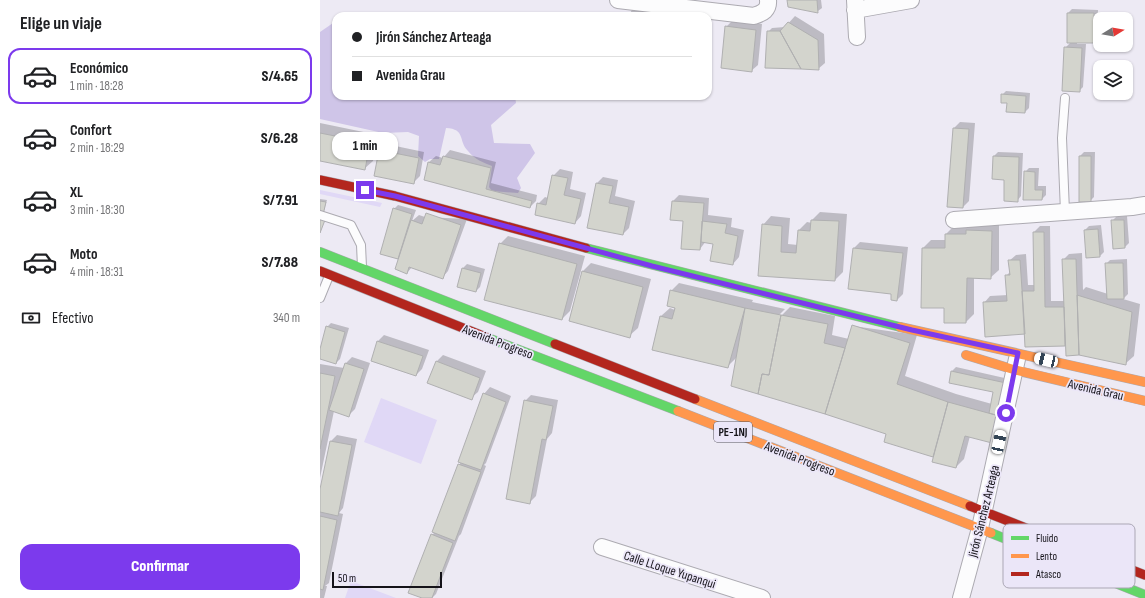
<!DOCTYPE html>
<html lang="es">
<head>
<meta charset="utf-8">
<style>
  body { margin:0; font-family:"Sofia Sans Condensed",sans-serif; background:#f2f2f2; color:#202124; height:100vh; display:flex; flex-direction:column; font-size:15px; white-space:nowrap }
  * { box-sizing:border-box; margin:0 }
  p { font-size:13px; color:#757577 }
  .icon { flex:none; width:22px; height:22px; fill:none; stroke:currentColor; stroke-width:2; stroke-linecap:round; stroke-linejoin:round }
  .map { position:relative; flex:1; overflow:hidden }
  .side { display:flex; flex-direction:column; background:#fff; width:320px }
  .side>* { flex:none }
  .hud { position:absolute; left:12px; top:12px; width:380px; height:88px; border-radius:12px; box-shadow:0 1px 3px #0004; display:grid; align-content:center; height:88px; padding:0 20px; background:#fff }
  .needle { width:26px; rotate:79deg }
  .controls { position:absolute; left:773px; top:12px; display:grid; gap:8px }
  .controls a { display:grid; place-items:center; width:40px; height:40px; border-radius:8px; background:#fff; box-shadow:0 1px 3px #0004; font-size:20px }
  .scale { position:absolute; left:12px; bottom:10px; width:110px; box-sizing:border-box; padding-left:4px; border:2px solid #151319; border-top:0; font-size:11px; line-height:14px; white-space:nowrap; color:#151319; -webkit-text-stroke:3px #ebe6f8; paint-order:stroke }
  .end { position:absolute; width:18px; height:18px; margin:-9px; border:5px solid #7c3aed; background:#fff; box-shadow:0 0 0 2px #fff }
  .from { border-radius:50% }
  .bubble { position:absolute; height:28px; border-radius:12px; background:#fff; box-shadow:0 1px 3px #0004; font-size:13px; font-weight:800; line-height:28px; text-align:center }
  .car { position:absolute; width:12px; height:24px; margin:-12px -6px; border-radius:5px; box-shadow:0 0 3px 1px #0007; background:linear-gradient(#fff 24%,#345 0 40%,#fff 0 76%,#345 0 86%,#fff 0) }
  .hud b { display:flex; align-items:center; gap:14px; height:38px; font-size:15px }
  .hud b+b { border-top:1px solid #e0e0e0 }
  .hud i { width:10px; height:10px; background:#202124 }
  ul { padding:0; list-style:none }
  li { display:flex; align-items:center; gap:12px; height:56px; margin:0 8px 6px; padding:0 12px; border:2px solid transparent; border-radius:12px }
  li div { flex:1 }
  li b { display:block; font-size:15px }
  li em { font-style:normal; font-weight:800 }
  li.active { border-color:#7c3aed }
  li>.icon { width:36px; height:36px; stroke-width:1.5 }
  h2 { padding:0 20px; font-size:18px; line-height:48px }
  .pay { display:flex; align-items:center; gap:10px; height:44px; padding:0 20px; font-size:15px }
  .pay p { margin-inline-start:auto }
  .button { display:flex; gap:8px; margin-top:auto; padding:8px 20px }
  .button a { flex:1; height:46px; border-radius:12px; background:#7c3aed; color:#fff; font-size:16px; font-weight:800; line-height:46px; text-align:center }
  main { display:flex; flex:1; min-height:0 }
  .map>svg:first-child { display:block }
  .green { fill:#e0d8f6 }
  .forest { fill:#cfc5e8 }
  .shadow { fill:#0003 }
  .building { fill:#d3d4cd; stroke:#b0b0b1 }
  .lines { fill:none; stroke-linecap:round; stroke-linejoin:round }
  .lane-casing { stroke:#acaab1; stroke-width:10 }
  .street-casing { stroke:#acaab1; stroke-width:18 }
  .fast-casing { stroke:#acaab1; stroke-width:10 }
  .slow-casing { stroke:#acaab1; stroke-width:10 }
  .jam-casing { stroke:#acaab1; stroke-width:10 }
  .lane { stroke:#fcfcfd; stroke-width:8 }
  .street { stroke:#fcfcfd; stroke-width:16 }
  .fast { stroke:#63d668; stroke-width:9 }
  .slow { stroke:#ff974d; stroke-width:9 }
  .jam { stroke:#b3261e; stroke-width:9 }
  .route { stroke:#7c3aed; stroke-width:5 }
  .labels { text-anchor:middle; stroke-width:3.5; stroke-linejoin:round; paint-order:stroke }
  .shield { fill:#ebe6f8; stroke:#55525c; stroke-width:1 }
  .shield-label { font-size:12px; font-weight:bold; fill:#151319 }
  .street-label { font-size:13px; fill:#151319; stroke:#ebe6f8 }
  .key { fill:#ebe6f8; stroke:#aba7b5; stroke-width:1 }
  .key-label { font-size:11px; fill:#151319 }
</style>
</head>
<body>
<main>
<section class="side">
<h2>Elige un viaje</h2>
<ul>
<li class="active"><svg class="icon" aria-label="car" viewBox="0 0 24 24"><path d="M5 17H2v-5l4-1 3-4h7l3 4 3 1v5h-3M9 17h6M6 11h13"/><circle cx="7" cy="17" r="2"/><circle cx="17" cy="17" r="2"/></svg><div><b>Económico</b><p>1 min · 18:28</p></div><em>S/4.65</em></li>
<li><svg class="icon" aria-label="car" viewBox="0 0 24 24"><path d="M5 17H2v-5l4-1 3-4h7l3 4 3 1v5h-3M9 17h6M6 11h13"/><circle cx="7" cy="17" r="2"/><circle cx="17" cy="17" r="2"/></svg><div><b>Confort</b><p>2 min · 18:29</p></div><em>S/6.28</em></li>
<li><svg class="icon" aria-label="car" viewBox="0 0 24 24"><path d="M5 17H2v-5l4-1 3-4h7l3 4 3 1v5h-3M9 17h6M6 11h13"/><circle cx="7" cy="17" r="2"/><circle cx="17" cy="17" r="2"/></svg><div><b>XL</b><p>3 min · 18:30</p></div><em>S/7.91</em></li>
<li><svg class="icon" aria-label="car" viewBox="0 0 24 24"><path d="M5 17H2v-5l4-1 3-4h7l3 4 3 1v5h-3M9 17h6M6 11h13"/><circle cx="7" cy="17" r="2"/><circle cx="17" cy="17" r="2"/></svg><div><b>Moto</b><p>4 min · 18:31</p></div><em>S/7.88</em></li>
</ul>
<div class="pay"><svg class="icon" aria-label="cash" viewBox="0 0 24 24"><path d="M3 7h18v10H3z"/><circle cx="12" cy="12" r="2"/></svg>Efectivo<p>340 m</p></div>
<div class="button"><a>Confirmar</a></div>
</section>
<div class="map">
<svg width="825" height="598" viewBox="0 0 825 598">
  <rect width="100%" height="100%" fill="#edeaf4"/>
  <path class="green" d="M0 190 62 203 60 207 0 194Z
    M61 398 117 420 101 464 44 442Z
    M31 581 76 598H25Z"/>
  <path class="forest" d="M16 21V96H159L160 100 164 96H195L196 103 171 125 174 143 210 144 215 153 197 178 201 188 198 193 172 191 169 187 172 166C164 163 154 159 148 151 138 141 146 129 126 128L119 159H110L105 162 98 156 99 136 88 132 63 133 0 119V32Z"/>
  <path class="shadow" d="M468 0H501L502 8 498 11Z
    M752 9 778 10 777 38 773 42H757V44H766L763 87 759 91 745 48 751 42 748 13Z
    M312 10 325 11V16H308Z
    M475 16 504 34 505 63 498 69 448 32 452 28 465 27Z
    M412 21 442 24 438 65 431 71 406 27Z
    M686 91 710 93 709 108 705 112 688 103 682 95Z
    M640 122 655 123 649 201 643 207 634 128Z
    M0 123 58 135 53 161 44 169 0 160Z
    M66 144 104 152 100 176 93 183 59 150Z
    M130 150 176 162 171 183 217 195 216 201 210 207 105 180 109 162 116 156 123 158Z
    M678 152 703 153 701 196 697 201 674 156Z
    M764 152H775L774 197 770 201 760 156Z
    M709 168H719L718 186H726V195L722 199H704L705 172Z
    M240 169 253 172 250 189 266 193 261 216 255 223 218 204 225 197 228 198 233 176Z
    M283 177 298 180 295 196 315 201 309 228 303 234 277 183Z
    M359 195 389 198 388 215 412 218 411 227 424 230 419 257 413 264 394 243 386 241 380 249 353 201Z
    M0 199 7 200 3 214 0 213Z
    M78 205 96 210 92 221 99 215 105 217 147 219 128 271 122 278 92 267 87 273 79 259 61 254 74 209Z
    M500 212 527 214 523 272 515 280 439 275 443 225 451 216 470 218 468 244 478 245 479 230 487 222 492 223V220Z
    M807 216 809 243 805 247 794 248 792 221 796 217Z
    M679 223V270L670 278H654V314L646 322 625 307H602L603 248 611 240H626V234L634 226Z
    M781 225 784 252 780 256 765 230 769 226Z
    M720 226H730L731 301H745L743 260 749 254 762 253 763 290 766 287 788 294 786 264 790 260 807 259 808 294 803 299 820 304 814 356 805 364 746 345 706 346V333L664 303 670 296 688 295 686 276 690 272 689 261 696 255 706 254 708 285H714V232Z
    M188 236 265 256 250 311 242 319 180 244Z
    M540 242 588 247 583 294 577 300 534 248Z
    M271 263 331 279 318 328 309 336 250 320 263 271Z
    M147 264 165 269 160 287 156 291 138 286 143 268Z
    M359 283 433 300 432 302 465 309 458 316H461L470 307 515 316 512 335 529 339 533 326 597 335 585 376 636 394 672 404 675 392 632 371 636 367 689 379 686 408 650 436 644 459 636 467 615 456 565 441 567 433 412 385 417 357 407 367 341 316 350 308 355 310 351 291Z
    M11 323 29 328 20 359 16 363 0 358 7 327Z
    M64 335 109 350 102 369 96 375 52 361 58 341Z
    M123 355 166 371 158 392 151 398 109 382 117 361Z
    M32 357 50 363 35 409 29 415 14 411 0 478V364L24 368 26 363Z
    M170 387 191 396 166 463 164 465 166 466 141 534 139 536 116 594 112 598H104L112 535 115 532 139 465 141 462 164 394Z
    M211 395 238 400 232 433 227 439 216 496 210 502 205 401Z
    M17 435 37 439 23 508 19 513 23 514 9 583 5 586H7L4 598H0V494L11 441Z"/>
  <path class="building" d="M467 0H497L498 13 468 7Z
    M307 13 322 15V16H307Z
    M747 13H774V43H747Z
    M468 22 498 40 499 70 481 69 460 31Z
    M405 26 436 30 432 72 401 68Z
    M447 31H460L481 69 445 68Z
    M744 47 762 48 760 92 742 91Z
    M681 94 706 96 705 113 686 112 687 103H681Z
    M633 128 649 129 643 208 627 207Z
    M0 133 50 143 45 170 0 161Z
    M59 150 99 158 94 184 54 176Z
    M123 156 171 168 166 189 212 201 210 208 104 180 108 162 120 165Z
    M673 156 699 157 698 202 684 201V180L672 179Z
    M759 156H771V202H759Z
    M704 171 715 172V190H723L722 200H703Z
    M232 175 248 178 244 195 261 199 255 224 215 215 217 203 226 205Z
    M276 183 293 186 289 203 309 207 303 235 267 228Z
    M0 201 6 202 3 215 0 214Z
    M352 201 384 203 380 250 361 249 363 221 350 220Z
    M73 208 92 214 78 259 60 254Z
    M106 213 141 225 123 279 89 267 87 274 75 269 91 220 102 224Z
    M0 218 5 220 0 233Z
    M491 220 519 221 515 281 438 276 442 224 462 226 461 252 476 253 478 230 490 231Z
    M791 220H804L805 248 793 249Z
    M382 221 407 224 405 233 418 236 413 265 390 261 393 244 381 242Z
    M778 229 780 257 766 258 764 230Z
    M646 230 672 231 671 279 647 278 646 323H624V308H601L602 248H625V234H646Z
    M713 232H724L725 307H744L745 346 705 347 702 291H714Z
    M179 243 257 264 242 320 164 300Z
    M533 248 583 253 577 301 571 300V294L528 289Z
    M742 259H756L759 355 746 356Z
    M688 260H700L705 334 665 337 663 302 687 301 685 275H690Z
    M785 263H803L804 299H787Z
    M142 268 161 273 156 292 137 287Z
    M262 271 323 287 310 338 249 321Z
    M350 290 425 308 408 368 332 350 340 316 352 319 355 308 347 306Z
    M757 295 812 312 806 365 759 355Z
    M425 308 461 315 449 375 442 374 438 394 411 386Z
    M461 315 508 324 504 343 525 348 505 414 438 394 442 374 449 375Z
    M532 325 590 343 577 384 628 402 613 457 564 442 566 434 505 414Z
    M6 326 25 332 16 364 0 359V349Z
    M57 341 103 356 96 376 51 361Z
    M116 361 160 378 152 400 107 383Z
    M25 363 44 369 29 417 9 410Z
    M631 371 686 383 679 416 669 413 673 392 629 383Z
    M0 373 15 376 0 449Z
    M163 393 186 402 161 470 138 462Z
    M204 400 233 406 226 440 222 439 210 504 186 499Z
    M628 402 679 416 672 443 645 436 636 468 612 462Z
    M10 441 32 445 18 516 0 512V489Z
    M138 464 161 472 135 541 112 532Z
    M0 516 17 520 3 590 0 589Z
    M111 534 133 543 112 598H102L88 593Z"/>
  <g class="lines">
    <g class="lane-casing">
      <path id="lane" d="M745 98 742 138 745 212
        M0 215 31 225 41 245 42 267
        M0 298 9 276"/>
    </g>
    <g class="street-casing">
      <path id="street" d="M298 0 434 16C443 13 449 10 448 0
        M535 0 537 37
        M535 10 591 0
        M634 220 812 207 825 205
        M282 547 442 598
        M641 598 660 528 697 359"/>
    </g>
    <g class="fast-casing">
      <path id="fast" d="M266 248 580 327
        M0 252 235 344
        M168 338 358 411
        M671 533 825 595"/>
    </g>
    <g class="slow-casing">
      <path id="slow" d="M580 327 825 382
        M646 355 695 370 825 401
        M375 399 650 506
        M358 411 671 533"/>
    </g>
    <g class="jam-casing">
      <path id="jam" d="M0 180 75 196 266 248
        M0 271 168 338
        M235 344 375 399
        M650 506 825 575"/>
    </g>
    <use href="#lane" class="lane"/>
    <use href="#street" class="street"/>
    <use href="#fast" class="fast"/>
    <use href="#slow" class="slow"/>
    <use href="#jam" class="jam"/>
  </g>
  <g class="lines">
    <path class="route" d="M45 190 75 196 332 266 592 330 698 353 686 413"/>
  </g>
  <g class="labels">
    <rect class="shield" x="394" y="422" width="38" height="20" rx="3"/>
    <g class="shield-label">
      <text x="413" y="436">PE-1NJ</text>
    </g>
    <g class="street-label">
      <text transform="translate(178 341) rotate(21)" y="5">Avenida Progreso</text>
      <text transform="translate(776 389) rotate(13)" y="5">Avenida Grau</text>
      <text transform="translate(480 458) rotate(21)" y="5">Avenida Progreso</text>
      <text transform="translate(663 511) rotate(-76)" y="5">Jirón Sánchez Arteaga</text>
      <text transform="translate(350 569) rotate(18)" y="5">Calle LLoque Yupanqui</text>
    </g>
  </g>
  <rect x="683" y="524" width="132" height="64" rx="6" class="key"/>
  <rect x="691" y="536" width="18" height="4" fill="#63d668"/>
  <rect x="691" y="554" width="18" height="4" fill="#ff974d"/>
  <rect x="691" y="572" width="18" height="4" fill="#b3261e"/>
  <g class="key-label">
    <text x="716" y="542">Fluido</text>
    <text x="716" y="560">Lento</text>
    <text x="716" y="578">Atasco</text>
  </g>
</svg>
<div class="controls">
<a><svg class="needle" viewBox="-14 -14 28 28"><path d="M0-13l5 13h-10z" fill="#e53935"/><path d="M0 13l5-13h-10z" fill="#757577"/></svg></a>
<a><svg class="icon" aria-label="layers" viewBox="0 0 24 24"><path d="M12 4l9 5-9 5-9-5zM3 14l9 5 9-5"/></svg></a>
</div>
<div class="scale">50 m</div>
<i class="end from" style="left:686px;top:413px"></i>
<i class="end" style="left:45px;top:190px"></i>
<div class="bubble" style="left:12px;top:132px;width:66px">1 min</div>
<i class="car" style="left:726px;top:360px;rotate:283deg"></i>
<i class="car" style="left:679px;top:442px;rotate:12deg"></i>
<div class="hud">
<b><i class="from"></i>Jirón Sánchez Arteaga</b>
<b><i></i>Avenida Grau</b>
</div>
</div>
</main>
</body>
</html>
